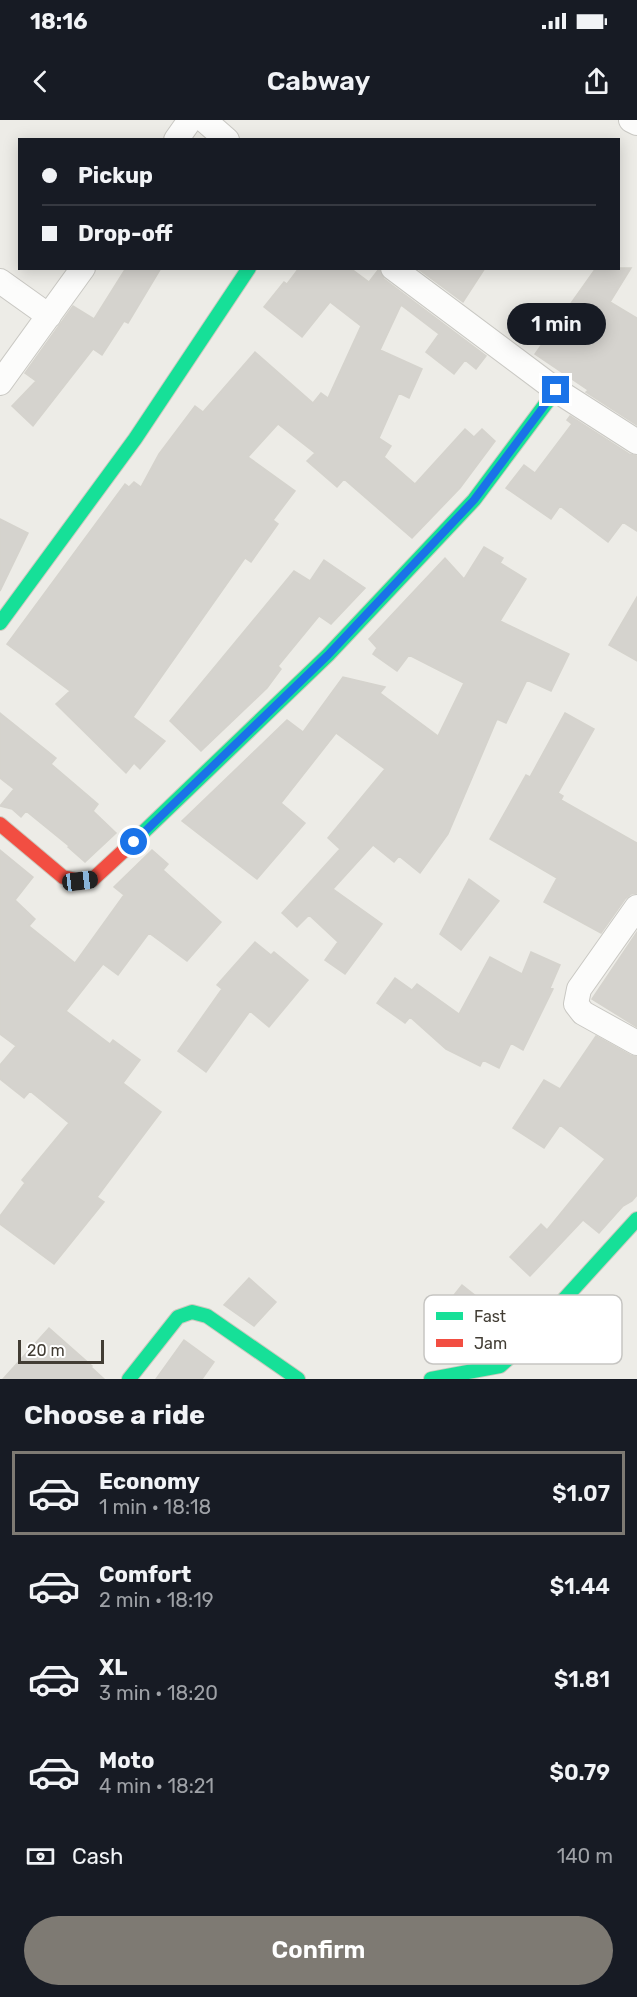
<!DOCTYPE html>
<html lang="en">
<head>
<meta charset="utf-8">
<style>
  body { margin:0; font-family:Rubik,sans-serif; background:#242831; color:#f1f3f6; height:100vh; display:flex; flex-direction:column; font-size:22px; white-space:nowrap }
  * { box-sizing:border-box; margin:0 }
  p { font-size:20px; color:#9ea1a6 }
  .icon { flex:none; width:33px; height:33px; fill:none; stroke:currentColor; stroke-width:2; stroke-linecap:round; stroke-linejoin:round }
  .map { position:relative; height:1259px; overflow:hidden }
  .panel { display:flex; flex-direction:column; background:#171b24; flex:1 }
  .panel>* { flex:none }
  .banner { position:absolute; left:18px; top:18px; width:602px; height:132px; border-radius:0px; box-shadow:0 3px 15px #0003; display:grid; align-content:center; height:132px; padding:0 24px; background:#171b24 }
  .scale { position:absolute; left:18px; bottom:15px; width:86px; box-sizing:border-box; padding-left:6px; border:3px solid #423d34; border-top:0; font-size:16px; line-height:21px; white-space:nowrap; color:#423d34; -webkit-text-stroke:4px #fff; paint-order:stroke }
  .end { position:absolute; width:27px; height:27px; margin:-14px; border:8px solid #1a73e8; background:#fff; box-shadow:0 0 0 3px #fff }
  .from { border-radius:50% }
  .bubble { position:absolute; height:42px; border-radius:21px; background:#171b24; box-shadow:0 3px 15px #0003; font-size:20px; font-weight:600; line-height:42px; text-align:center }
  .car { position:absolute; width:18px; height:36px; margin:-18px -9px; border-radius:8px; box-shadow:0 0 4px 2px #0007; background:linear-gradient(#222 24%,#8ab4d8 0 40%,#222 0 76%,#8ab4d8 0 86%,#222 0) }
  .banner b { display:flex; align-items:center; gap:21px; height:57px; font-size:22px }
  .banner b+b { border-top:2px solid #363941 }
  .banner i { width:15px; height:15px; background:#f1f3f6 }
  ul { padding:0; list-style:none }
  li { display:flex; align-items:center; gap:18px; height:84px; margin:0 12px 9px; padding:0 12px; border:3px solid transparent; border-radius:0px }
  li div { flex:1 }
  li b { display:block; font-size:22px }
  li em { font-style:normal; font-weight:600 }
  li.active { border-color:#7e7a73 }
  li>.icon { width:54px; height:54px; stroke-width:1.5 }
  h2 { padding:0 24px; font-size:27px; line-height:72px }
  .pay { display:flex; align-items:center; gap:15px; height:66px; padding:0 24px; font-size:22px }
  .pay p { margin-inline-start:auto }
  .button { display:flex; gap:12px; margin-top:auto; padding:12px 24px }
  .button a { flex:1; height:69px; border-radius:36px; background:#7e7a73; color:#fff; font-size:24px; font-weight:600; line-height:69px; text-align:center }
  .status { display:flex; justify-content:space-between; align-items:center; height:42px; padding:0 30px; background:#171b24; direction:ltr }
  .status svg { height:16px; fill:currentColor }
  header { display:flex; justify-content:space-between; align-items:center; height:78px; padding:0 24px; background:#171b24; font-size:27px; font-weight:600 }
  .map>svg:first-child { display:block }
  .building { fill:#d5d3ce; stroke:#d5d3cd; stroke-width:1.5 }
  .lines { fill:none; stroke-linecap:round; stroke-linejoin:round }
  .street-casing { stroke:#c9c8c3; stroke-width:26 }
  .fast-casing { stroke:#ccc9be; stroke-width:16 }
  .jam-casing { stroke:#ccc9be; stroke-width:16 }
  .street { stroke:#fcfcfb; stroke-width:24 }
  .fast { stroke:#16e098; stroke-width:14 }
  .jam { stroke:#f24e42; stroke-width:14 }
  .route { stroke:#1a73e8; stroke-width:8 }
  .key { fill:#fff; stroke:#c6c5c2; stroke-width:1.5 }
  .key-label { font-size:16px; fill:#423d34 }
</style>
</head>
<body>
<div class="status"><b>18:16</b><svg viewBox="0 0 49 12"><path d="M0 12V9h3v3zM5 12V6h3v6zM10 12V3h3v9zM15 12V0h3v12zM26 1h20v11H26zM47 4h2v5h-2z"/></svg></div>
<header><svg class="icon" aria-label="back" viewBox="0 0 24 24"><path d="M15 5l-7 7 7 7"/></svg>Cabway<svg class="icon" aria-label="share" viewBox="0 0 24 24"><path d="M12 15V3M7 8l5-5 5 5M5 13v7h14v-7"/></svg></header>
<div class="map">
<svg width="637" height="1259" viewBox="0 0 637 1259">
  <rect width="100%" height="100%" fill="#edece7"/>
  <path class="building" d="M126 148H161L128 203 124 201 102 235 93 229 33 306 12 286 36 261 25 253 73 186 94 199Z
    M299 148H350L369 162 379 149 384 159 486 236 476 249 465 240 454 254 426 232 439 214 401 185 380 230 422 249 409 278 399 273 379 318 391 326 384 337 415 364 465 309 474 317 482 309 495 321 460 368 412 418 344 359 337 367 307 341 315 333 278 304 248 337 295 371 273 400 278 404 251 442 245 438 133 597 165 621 140 649 134 643 126 653 56 584 70 571 7 524 125 364 129 367 134 362 141 367 159 334 195 286 203 292 255 232 313 283 321 273 328 278 361 206 330 182 302 217 264 187 284 162 287 164Z
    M417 148H485L463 182Z
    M596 148H631L610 182 637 198V305L586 272 588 270 535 234Z
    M570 296 629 334 637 336V411L623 402 608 422 560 386 551 399 506 368 524 345 535 353 572 304 567 300Z
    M0 399 28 413 0 471Z
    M484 427 503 438 500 443 526 459 500 501 569 534 551 571 527 560 506 603 497 599 448 714 420 753 399 736 394 742 373 725 333 769 382 804 345 854 325 840 338 822 309 795 297 807 282 793 340 729 328 718 385 649 336 613 281 683 305 703 257 759 182 701 287 600 303 612 343 557 385 567 380 573 438 616 464 563 409 535 397 551 373 534 377 528 369 519 445 438 464 459Z
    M324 440 365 468 331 504 319 496 278 546 281 549 267 568 201 631 170 601 294 451 310 461Z
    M637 477V541L609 525Z
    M0 593 56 638 51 644 98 684 93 691 116 713 85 742 68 727 69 726 26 691 21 697 12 689 0 686 14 669 0 658Z
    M565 593 594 609 558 673 563 676 561 680 637 723V773L631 774 625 779 601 813 544 782 557 758 490 719 526 655 530 657Z
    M0 730 33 757 15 780 35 799 29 806 75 843 124 775 114 767 152 730 168 744 163 750 221 802 187 841 149 813 118 855 103 844 66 891 110 924 113 920 140 940 123 963 161 992 97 1077 104 1082 54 1144 0 1104V1096L25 1063 22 1060 69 1003 30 971 24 978 0 959V945L16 926 0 914Z
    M469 759 499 781 461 830 440 814Z
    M637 812V907L592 879Z
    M255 822 271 835 274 832 308 860 269 907 250 891 206 952 178 931 222 869 217 865Z
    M531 832 560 845 550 868 553 869 523 930 511 923 499 948 483 940 480 946 446 929 410 897 405 903 377 883 395 858 412 870 417 864 459 894 490 837 522 854Z
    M596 916 630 935 637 937V1075L632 1081 623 1086 599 1113 583 1100 530 1156 510 1137 541 1104 547 1110 605 1039 560 1005 544 1028 513 1008 544 960 560 969Z
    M249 1158 276 1182 254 1206 224 1185Z
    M462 1165 514 1206 491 1229 483 1230 438 1195Z
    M49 1208 92 1246 91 1247 104 1259H3Z
    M184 1220 214 1242 202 1259H156Z"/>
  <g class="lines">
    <g class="street-casing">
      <path id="street" d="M204 0 227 20
        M631 0 637 3
        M176 20 190 0
        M393 148 556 270 637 322
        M0 161 49 196
        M0 263 83 148
        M637 787 579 869 576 884 583 893 637 923"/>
    </g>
    <g class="fast-casing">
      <path id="fast" d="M0 503 135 319 249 148
        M130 725 328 535 474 380 556 270
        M129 1259 178 1197 192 1192 207 1196 298 1259
        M431 1259 500 1246 518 1230 637 1099"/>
    </g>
    <g class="jam-casing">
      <path id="jam" d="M0 704 63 757 80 761 92 760 130 725"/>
    </g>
    <use href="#street" class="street"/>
    <use href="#fast" class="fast"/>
    <use href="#jam" class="jam"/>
  </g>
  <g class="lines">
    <path class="route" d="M134 722 328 535 474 380 556 270"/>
  </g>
  <rect x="424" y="1175" width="198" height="69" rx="9" class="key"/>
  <rect x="436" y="1192" width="27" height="8" fill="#16e098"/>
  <rect x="436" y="1219" width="27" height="8" fill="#f24e42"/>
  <g class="key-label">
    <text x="474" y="1202">Fast</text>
    <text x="474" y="1229">Jam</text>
  </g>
</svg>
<div class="scale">20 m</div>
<i class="end from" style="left:134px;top:722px"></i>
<i class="end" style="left:556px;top:270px"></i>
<div class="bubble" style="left:507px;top:183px;width:99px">1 min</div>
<i class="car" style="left:80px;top:761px;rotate:83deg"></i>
<div class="banner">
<b><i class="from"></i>Pickup</b>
<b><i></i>Drop-off</b>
</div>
</div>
<section class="panel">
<h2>Choose a ride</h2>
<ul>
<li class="active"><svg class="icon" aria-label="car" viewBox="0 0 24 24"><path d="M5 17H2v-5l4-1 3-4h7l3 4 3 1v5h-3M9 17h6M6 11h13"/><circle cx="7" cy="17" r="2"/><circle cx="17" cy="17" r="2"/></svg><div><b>Economy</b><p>1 min · 18:18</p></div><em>$1.07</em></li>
<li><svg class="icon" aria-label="car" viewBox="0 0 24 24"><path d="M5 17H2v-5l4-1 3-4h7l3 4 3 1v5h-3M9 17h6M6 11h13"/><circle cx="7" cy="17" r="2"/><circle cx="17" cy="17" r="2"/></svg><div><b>Comfort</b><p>2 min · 18:19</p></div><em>$1.44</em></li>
<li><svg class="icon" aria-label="car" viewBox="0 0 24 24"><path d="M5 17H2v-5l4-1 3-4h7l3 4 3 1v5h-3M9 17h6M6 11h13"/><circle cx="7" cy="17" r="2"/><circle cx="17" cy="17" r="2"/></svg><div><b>XL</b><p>3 min · 18:20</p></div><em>$1.81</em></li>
<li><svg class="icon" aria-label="car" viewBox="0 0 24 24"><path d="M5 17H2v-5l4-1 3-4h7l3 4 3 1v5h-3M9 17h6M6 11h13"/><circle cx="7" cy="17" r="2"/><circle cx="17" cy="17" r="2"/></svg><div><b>Moto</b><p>4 min · 18:21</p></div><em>$0.79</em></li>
</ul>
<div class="pay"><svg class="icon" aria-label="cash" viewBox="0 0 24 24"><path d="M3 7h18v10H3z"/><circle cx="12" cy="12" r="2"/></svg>Cash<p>140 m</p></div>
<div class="button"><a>Confirm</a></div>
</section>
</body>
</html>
